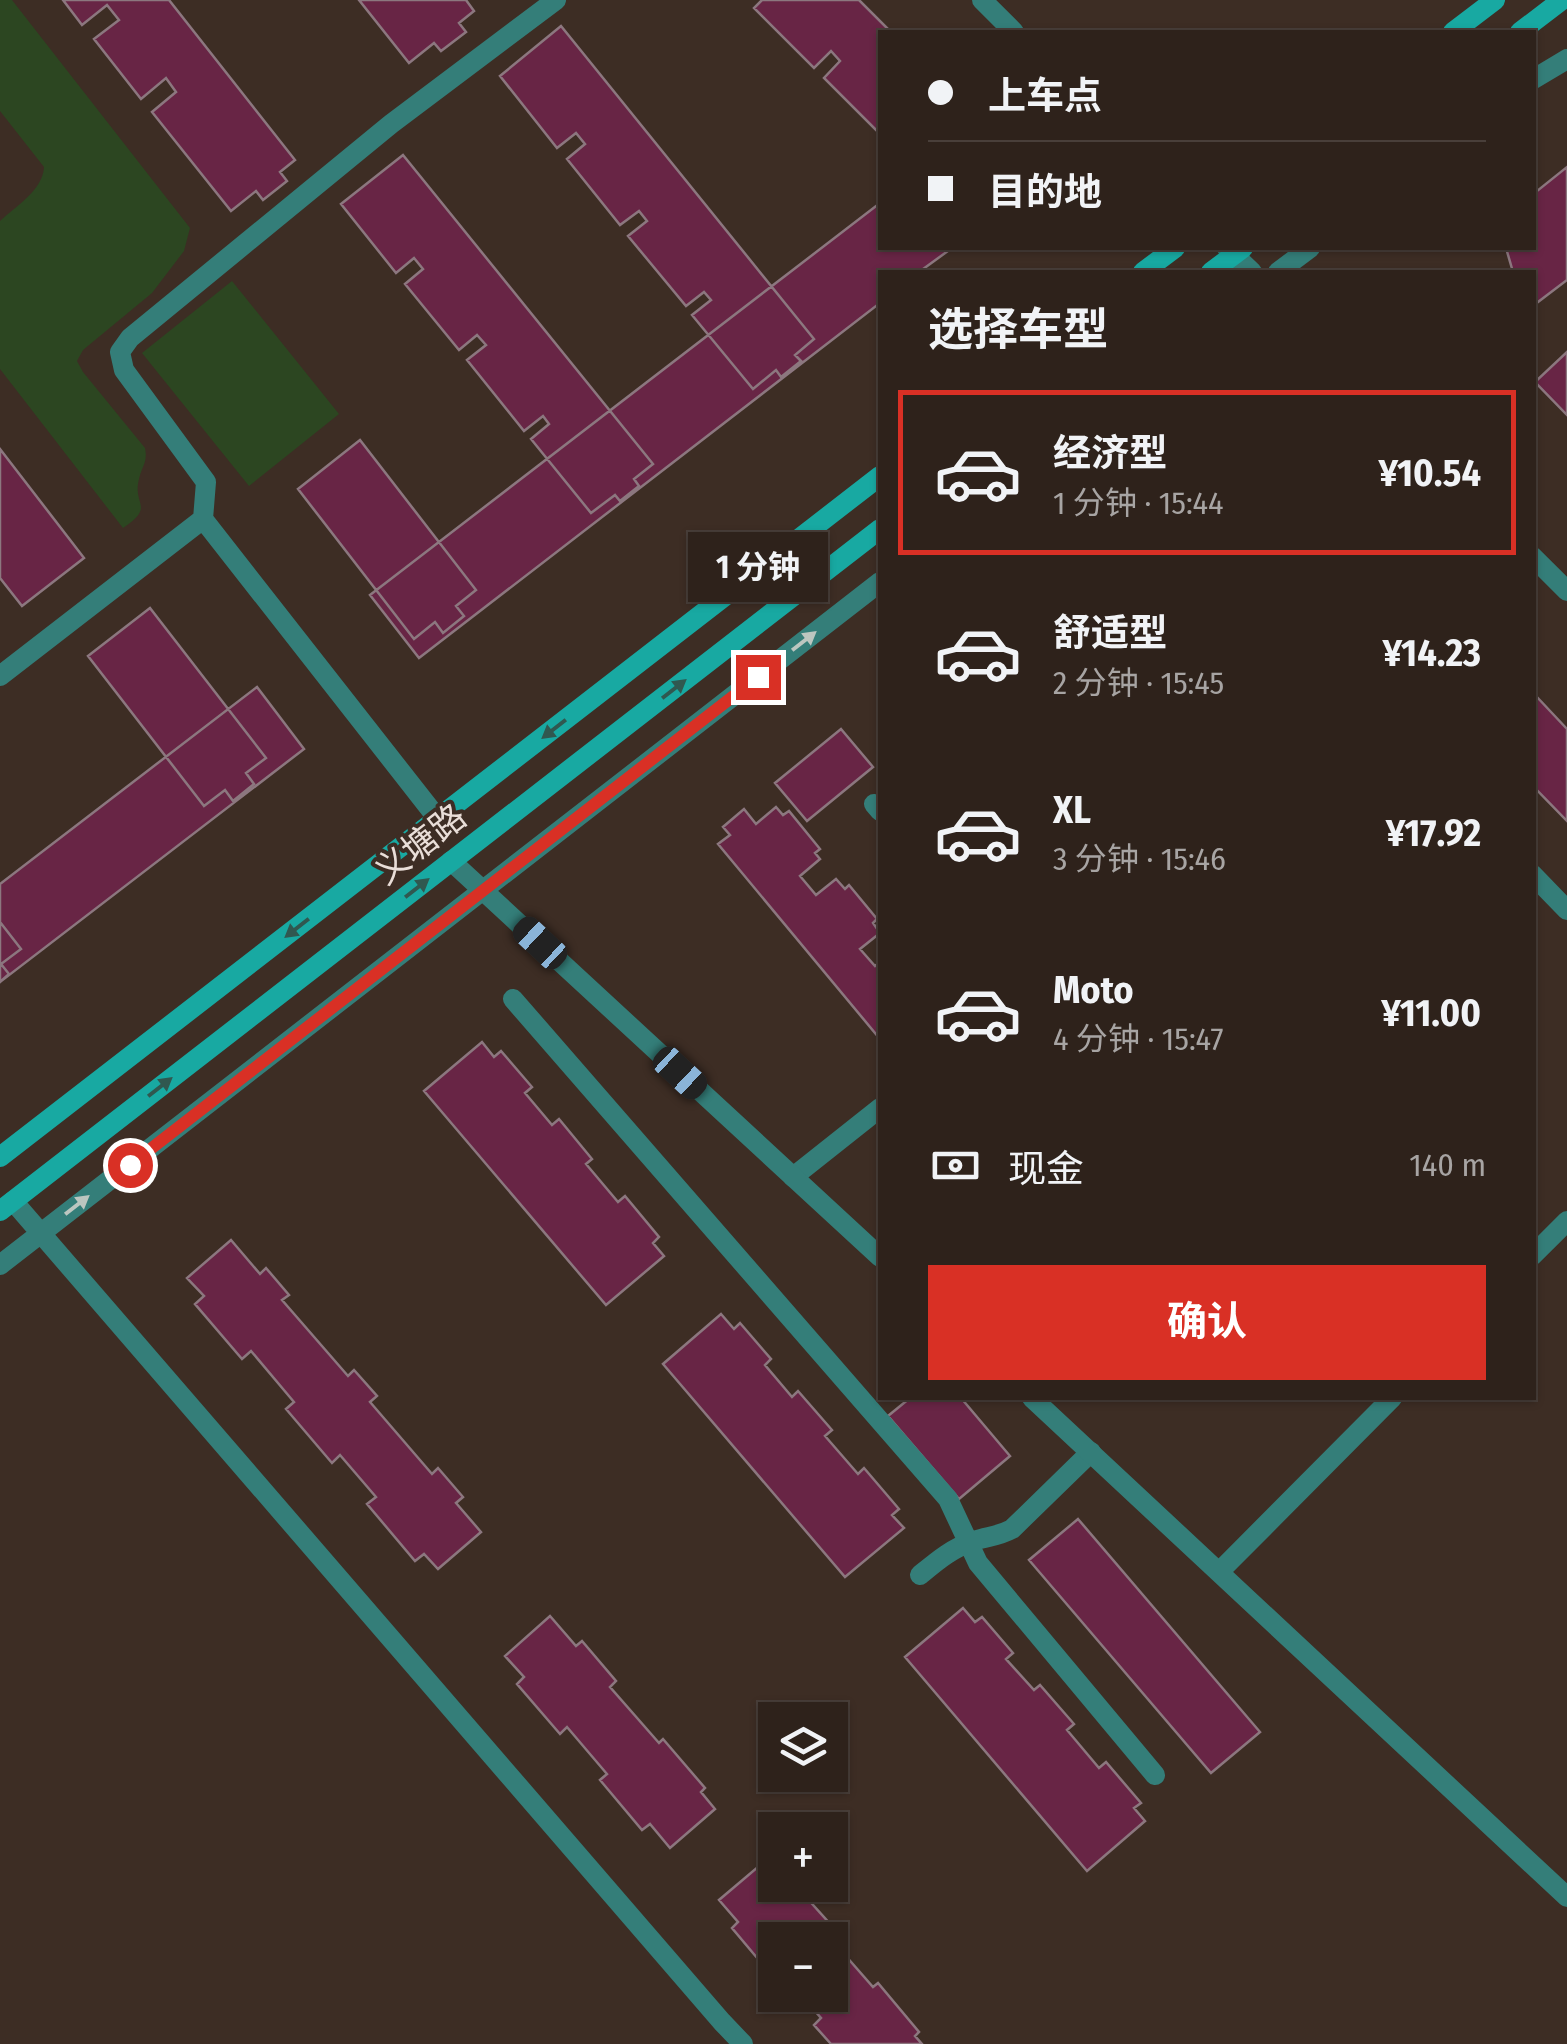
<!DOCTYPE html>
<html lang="zh">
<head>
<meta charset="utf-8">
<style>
  body { margin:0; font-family:"Fira Sans Condensed","Noto Sans SC",sans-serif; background:#3a2f28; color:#f1f3f6; height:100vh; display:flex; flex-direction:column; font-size:38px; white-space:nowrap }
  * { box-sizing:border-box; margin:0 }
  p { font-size:32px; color:#a7a4a3 }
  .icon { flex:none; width:55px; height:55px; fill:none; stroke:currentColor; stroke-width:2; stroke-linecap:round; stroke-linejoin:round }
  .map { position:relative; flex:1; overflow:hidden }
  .sheet { position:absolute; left:878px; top:270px; width:658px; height:1130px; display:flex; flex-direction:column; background:#2e221b; border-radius:0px; box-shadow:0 2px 8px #0004,0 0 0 2px #493f3a }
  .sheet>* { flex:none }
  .hud { position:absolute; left:878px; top:30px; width:658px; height:220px; border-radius:0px; box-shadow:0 2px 8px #0004,0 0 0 2px #493f3a; display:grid; align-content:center; height:220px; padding:0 50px; background:#2e221b }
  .tools { position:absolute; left:758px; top:1702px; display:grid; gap:20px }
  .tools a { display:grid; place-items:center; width:90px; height:90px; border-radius:0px; background:#2e221b; box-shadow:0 2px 8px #0004,0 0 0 2px #493f3a; font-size:50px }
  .end { position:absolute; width:45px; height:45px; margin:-22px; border:12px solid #d93025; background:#fff; box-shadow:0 0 0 5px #fff }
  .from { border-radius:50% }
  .bubble { position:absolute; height:70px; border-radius:0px; background:#2e221b; box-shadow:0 2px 8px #0004,0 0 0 2px #493f3a; font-size:32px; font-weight:700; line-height:70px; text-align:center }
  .car { position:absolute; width:30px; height:60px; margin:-30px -15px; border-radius:12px; box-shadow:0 0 8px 2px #0007; background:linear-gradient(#222 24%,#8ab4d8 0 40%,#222 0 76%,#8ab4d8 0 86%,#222 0) }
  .hud b { display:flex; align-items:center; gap:35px; height:95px; font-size:38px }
  .hud b+b { border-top:2px solid #493f3a }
  .hud i { width:25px; height:25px; background:#f1f3f6 }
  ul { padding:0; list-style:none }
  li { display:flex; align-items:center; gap:30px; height:165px; margin:0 20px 15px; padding:0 30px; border:5px solid transparent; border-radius:0px }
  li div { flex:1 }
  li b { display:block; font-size:38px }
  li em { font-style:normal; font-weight:700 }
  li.active { border-color:#d93025 }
  li>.icon { width:90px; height:90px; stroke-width:1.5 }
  h2 { padding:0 50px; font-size:45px; line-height:120px }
  .pay { display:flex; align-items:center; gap:25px; height:110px; padding:0 50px; font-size:38px }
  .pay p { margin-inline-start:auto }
  .cta { display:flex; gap:20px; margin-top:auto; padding:20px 50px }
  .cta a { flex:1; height:115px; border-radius:0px; background:#d93025; color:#fff; font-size:40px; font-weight:700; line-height:115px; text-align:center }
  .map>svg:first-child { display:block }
  .green { fill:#2c4621 }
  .building { fill:#682545; stroke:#8c777f; stroke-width:2.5 }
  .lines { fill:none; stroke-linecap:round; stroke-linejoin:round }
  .service { stroke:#347e79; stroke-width:20 }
  .minor { stroke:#347e79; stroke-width:20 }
  .tertiary { stroke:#347e79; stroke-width:20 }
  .secondary { stroke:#18a9a2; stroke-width:20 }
  .oneway { fill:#bcc6c0 }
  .oneway2 { fill:#305850 }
  .route { stroke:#d93025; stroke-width:12 }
  .labels { text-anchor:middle; stroke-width:8; stroke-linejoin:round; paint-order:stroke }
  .street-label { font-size:35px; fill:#e9ded8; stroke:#3d2d24 }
</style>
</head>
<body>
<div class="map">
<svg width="1567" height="2044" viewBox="0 0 1567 2044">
  <rect width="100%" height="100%" fill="#3d2d24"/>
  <path class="green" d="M0 0H12L190 228 184 251 152 293 83 350 77 361 83 372 145 448C148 462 142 466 139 479 132 505 156 506 123 528L0 369V221C16 206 43 190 44 167L0 111Z
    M232 281 339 414 249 486 142 353Z"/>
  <path class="building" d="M63 0H169L295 160 280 172 287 181 263 200 256 191 231 211 152 112 176 92 166 78 141 99 94 39 119 20 107 5 82 25Z
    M359 0H466L474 11 459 23 466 32 441 51 434 43 409 63Z
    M762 0H859L891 32H880V134L824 78 840 61 831 51 814 68 754 8Z
    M561 26 814 339 795 355 801 361 781 377 776 370 753 389 692 315 711 300 704 292 686 306 628 236 647 221 639 211 620 225 567 159 585 144 576 133 557 148 500 76Z
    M403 155 653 464 634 479 639 486 620 501 615 495 591 513 531 439 549 424 543 416 524 431 467 360 486 345 477 335 459 350 405 284 423 269 414 258 396 273 341 204Z
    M1567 167V280L1534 305 1532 272H1513L1506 248H1532V195Z
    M880 203V248H952L919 272H880V303L419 658 370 595Z
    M1567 352V415L1535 382Z
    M360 440 476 590 456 606 464 616 443 633 435 622 414 639 298 489Z
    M0 449 84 558 22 606 0 578Z
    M150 608 266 758 246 773 254 784 233 801 225 790 204 806 88 656Z
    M257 687 304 749 0 982V884Z
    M1536 696 1567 729V821L1532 785V700Z
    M841 729 873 767 807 821 775 783Z
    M776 807 783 815 789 811 820 849 815 853 820 859 800 876 816 895 836 879 845 889 849 885 877 919 873 923 880 933 860 949 875 966 880 962V1039L718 844 730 835 723 827 744 809 756 824Z
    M0 922 21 949 1 964 9 974 0 982Z
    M482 1042 494 1057 501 1051 532 1087 525 1093 552 1125 559 1119 592 1159 586 1164 618 1202 625 1196 659 1237 653 1243 664 1256 606 1305 424 1091Z
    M231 1240 260 1274 266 1268 289 1295 282 1300 348 1376 354 1370 377 1396 370 1402 432 1474 438 1468 463 1497 456 1503 481 1532 438 1569 424 1554 415 1561 367 1504 376 1497 340 1455 332 1463 286 1409 294 1402 251 1351 242 1359 195 1304 204 1296 187 1278Z
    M721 1314 734 1329 740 1323 771 1359 765 1365 792 1397 798 1391 832 1430 825 1436 858 1474 864 1468 899 1509 892 1515 904 1528 845 1577 663 1364Z
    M910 1398H961L1010 1456 959 1499 888 1416Z
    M1078 1519 1260 1732 1211 1773 1029 1560Z
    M963 1608 975 1622 982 1617 1013 1653 1006 1659 1034 1690 1040 1685 1074 1724 1067 1730 1099 1768 1106 1762 1141 1803 1134 1808 1145 1821 1087 1871 905 1657Z
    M550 1616 576 1646 582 1641 616 1681 610 1687 659 1743 663 1739 705 1788 701 1792 715 1809 670 1848 650 1824 642 1830 600 1780 607 1774 567 1727 560 1734 517 1684 524 1677 505 1656Z
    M765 1861 775 1873V1885H786L791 1891 796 1886 831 1925 824 1931 873 1987 878 1983 919 2032 915 2036 922 2044H831L814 2025 821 2018 801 1995H830V1940H775L774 1978 732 1928 738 1922 719 1900Z"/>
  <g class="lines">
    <path class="service" d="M203 519 206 482 124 370 120 352 130 338 391 124 556 0
      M0 676 203 519 438 819
      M874 804 880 811
      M1532 874 1567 910
      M513 999 948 1499 978 1563 1155 1775
      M793 1177 880 1108
      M920 1575C937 1561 952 1548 974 1541 988 1536 997 1537 1012 1529L1091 1452"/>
    <path class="minor" d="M1532 80 1567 59
      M1278 272 1310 248
      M451 861 880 1257
      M13 1201 722 2022 743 2044
      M1532 1256 1567 1221
      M0 1265 880 582
      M1032 1398 1567 1897
      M1220 1571 1392 1398"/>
    <path class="tertiary" d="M982 0 1014 32
      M1227 248 1252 272
      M1532 556 1567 591"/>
    <path class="secondary" d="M1453 32 1495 0
      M1520 32 1562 0
      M1143 272 1175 248
      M1211 272 1243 248
      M0 1157 880 476
      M0 1211 880 529"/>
  </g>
  <defs><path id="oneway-solid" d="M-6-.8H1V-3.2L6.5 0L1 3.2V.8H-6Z" transform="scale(2.5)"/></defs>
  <g class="oneway">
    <use href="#oneway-solid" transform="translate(804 641) rotate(-38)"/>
    <use href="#oneway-solid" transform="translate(77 1205) rotate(-38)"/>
  </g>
  <g class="oneway2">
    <use href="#oneway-solid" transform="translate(674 689) rotate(-38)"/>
    <use href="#oneway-solid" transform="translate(554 729) rotate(142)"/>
    <use href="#oneway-solid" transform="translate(417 888) rotate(-38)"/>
    <use href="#oneway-solid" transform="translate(297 928) rotate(142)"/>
    <use href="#oneway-solid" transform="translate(160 1087) rotate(-38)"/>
  </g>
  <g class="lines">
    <path class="route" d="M130 1165 758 677"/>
  </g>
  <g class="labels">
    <g class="street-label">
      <text transform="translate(420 844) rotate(-38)" y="12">义塘路</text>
    </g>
  </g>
</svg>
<div class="tools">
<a><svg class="icon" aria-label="layers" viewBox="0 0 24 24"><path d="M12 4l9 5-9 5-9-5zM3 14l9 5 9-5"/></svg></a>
<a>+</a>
<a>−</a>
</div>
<i class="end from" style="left:130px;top:1165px"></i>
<i class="end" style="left:758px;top:677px"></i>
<div class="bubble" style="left:688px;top:532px;width:140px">1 分钟</div>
<i class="car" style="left:540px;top:943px;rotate:313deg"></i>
<i class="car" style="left:680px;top:1073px;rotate:133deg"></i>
<div class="hud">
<b><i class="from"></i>上车点</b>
<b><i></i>目的地</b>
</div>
<section class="sheet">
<h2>选择车型</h2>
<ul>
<li class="active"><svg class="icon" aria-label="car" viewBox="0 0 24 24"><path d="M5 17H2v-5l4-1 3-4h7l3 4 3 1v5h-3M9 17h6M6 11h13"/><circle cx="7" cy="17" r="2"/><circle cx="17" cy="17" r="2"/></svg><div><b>经济型</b><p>1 分钟 · 15:44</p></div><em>¥10.54</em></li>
<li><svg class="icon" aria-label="car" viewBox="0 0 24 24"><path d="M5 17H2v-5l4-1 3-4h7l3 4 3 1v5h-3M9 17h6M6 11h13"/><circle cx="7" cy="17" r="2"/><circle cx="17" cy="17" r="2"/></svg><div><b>舒适型</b><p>2 分钟 · 15:45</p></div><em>¥14.23</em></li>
<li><svg class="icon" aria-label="car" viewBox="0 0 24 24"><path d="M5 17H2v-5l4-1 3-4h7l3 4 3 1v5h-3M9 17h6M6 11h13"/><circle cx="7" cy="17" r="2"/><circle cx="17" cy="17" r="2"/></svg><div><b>XL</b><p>3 分钟 · 15:46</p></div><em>¥17.92</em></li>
<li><svg class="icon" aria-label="car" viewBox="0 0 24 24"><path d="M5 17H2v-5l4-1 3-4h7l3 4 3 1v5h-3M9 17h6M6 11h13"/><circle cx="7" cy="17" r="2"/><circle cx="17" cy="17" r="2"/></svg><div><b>Moto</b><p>4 分钟 · 15:47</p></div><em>¥11.00</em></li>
</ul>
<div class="pay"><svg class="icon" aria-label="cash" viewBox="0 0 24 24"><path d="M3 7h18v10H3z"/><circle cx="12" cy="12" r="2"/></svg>现金<p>140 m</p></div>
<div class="cta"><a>确认</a></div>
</section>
</div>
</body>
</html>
